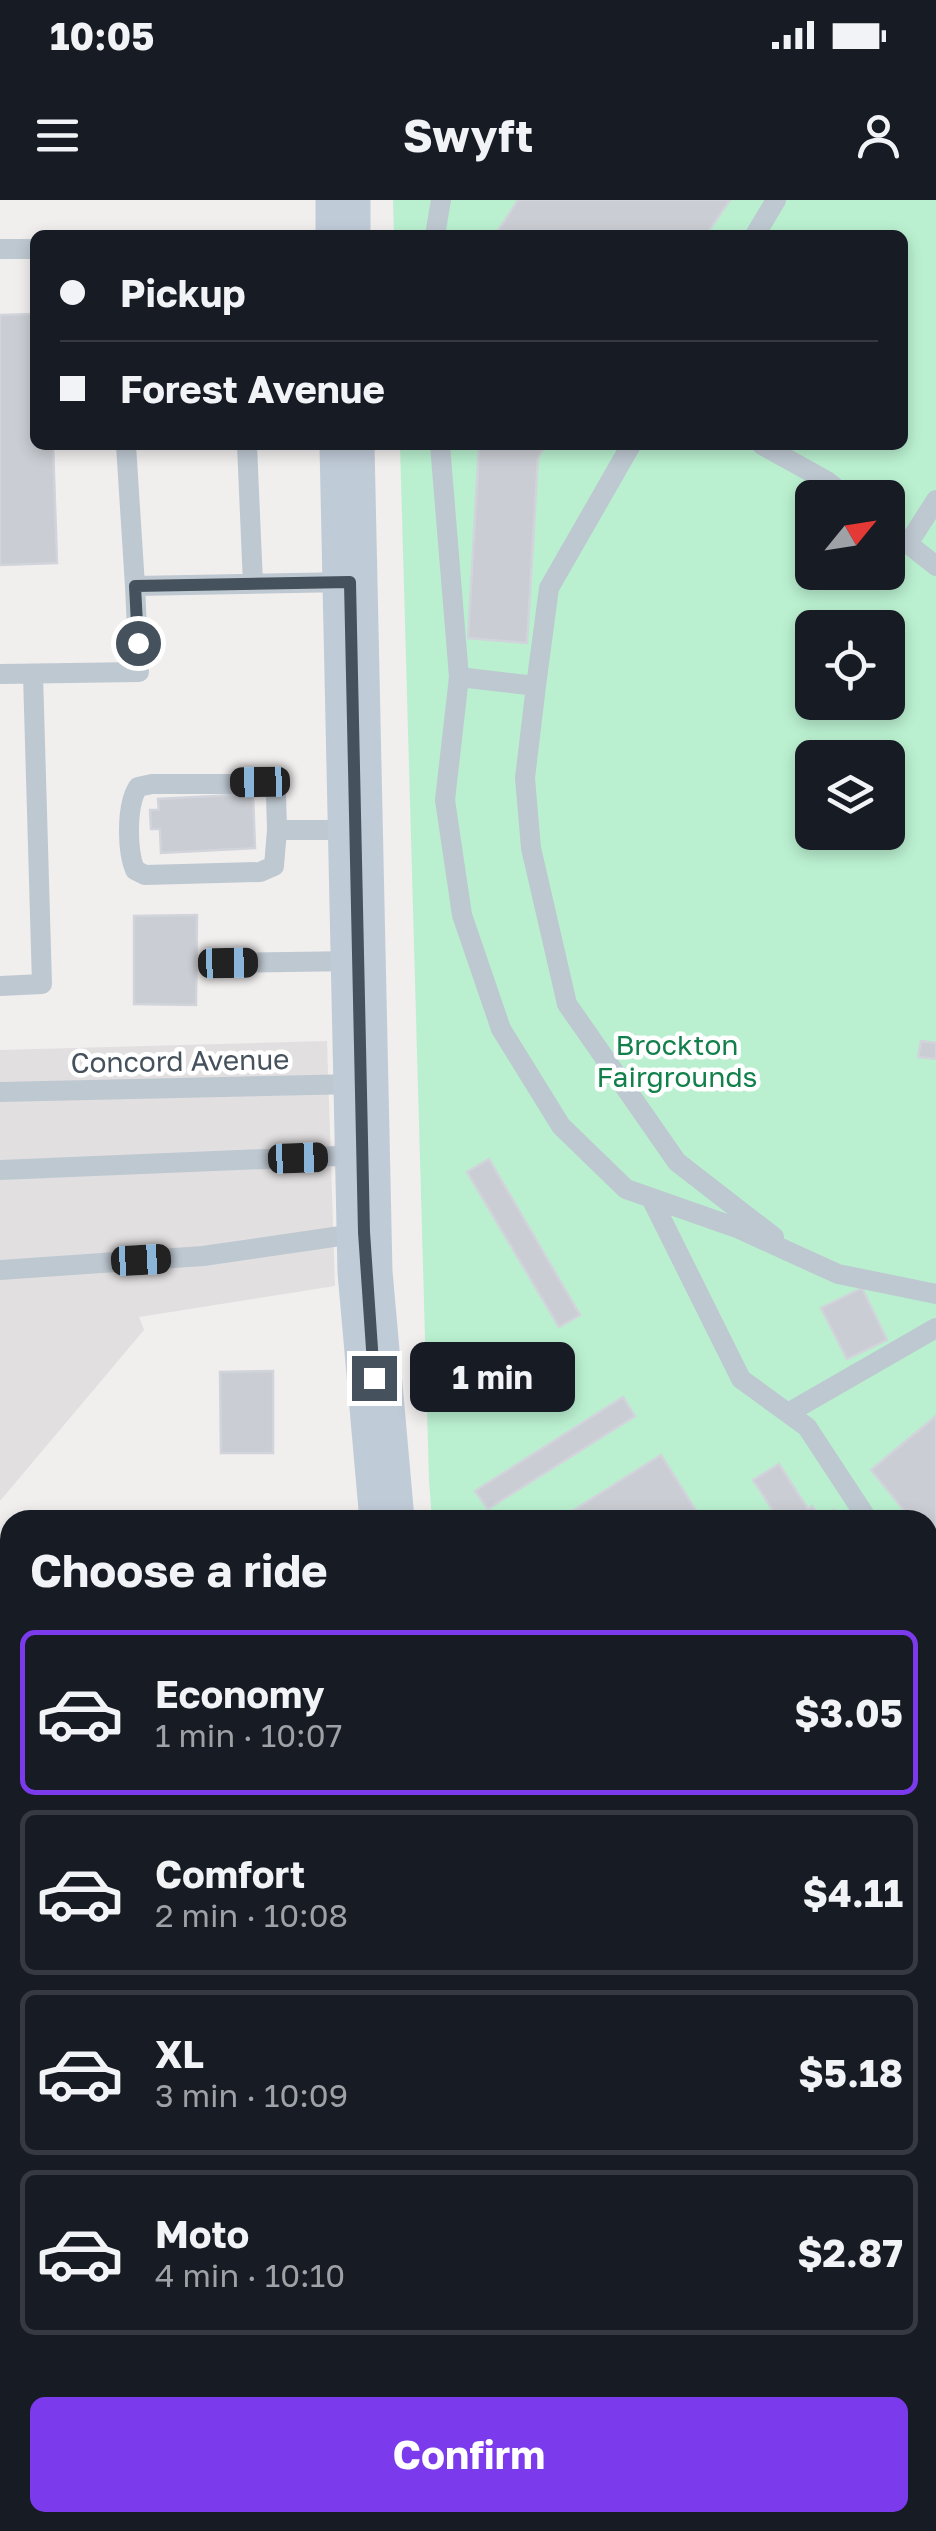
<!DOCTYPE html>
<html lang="en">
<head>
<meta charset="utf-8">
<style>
  body { margin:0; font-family:"Golos Text",sans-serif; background:#20242c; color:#f1f3f6; height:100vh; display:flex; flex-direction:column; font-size:38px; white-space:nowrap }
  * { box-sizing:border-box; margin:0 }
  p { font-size:32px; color:#9ea1a6 }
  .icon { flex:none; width:55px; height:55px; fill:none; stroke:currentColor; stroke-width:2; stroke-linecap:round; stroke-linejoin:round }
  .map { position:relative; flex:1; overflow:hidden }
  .sheet { position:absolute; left:0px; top:1310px; width:938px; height:1022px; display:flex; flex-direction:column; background:#171b24; border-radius:30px 30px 0 0; box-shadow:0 5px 15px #0003 }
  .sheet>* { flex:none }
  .hud { position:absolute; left:30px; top:30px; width:878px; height:220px; border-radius:15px; box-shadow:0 5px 15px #0003; display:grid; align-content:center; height:220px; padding:0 30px; background:#171b24 }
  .needle { width:65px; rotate:60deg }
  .buttons { position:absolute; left:795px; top:280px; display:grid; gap:20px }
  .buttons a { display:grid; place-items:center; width:110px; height:110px; border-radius:15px; background:#171b24; box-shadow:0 5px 15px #0003; font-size:50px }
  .end { position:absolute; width:45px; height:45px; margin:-22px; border:12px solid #45515c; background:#fff; box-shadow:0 0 0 5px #fff }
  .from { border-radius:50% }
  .bubble { position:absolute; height:70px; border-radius:15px; background:#171b24; box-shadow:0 5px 15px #0003; font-size:32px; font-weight:700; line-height:70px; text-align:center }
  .car { position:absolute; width:30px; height:60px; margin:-30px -15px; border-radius:12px; box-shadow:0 0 8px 2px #0007; background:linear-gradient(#222 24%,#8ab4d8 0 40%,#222 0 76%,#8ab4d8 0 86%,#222 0) }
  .hud b { display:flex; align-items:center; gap:35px; height:95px; font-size:38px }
  .hud b+b { border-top:2px solid #363941 }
  .hud i { width:25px; height:25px; background:#f1f3f6 }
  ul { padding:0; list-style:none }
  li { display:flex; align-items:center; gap:30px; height:165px; margin:0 20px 15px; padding:0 10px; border:5px solid #363941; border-radius:15px }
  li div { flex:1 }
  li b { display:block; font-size:38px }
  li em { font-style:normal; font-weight:700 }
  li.selected { border-color:#7c3aed }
  li>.icon { width:90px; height:90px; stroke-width:1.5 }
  h2 { padding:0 30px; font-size:45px; line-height:120px }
  .action { display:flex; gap:20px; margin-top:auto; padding:20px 30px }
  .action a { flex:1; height:115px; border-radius:15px; background:#7c3aed; color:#fff; font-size:40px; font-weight:700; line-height:115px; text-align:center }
  .status { display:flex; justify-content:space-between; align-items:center; height:70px; padding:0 50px; background:#171b24; direction:ltr }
  .status svg { height:28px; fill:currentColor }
  header { display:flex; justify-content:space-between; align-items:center; height:130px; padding:0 30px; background:#171b24; font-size:45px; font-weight:700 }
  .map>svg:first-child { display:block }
  .education { fill:#e2dfe0 }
  .green { fill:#baf0d0; fill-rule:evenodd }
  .building { fill:#cacdd3; stroke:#d1d4da; stroke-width:2.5 }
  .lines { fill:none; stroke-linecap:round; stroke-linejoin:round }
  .lane { stroke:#bec8d1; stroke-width:20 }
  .street { stroke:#bec8d1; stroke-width:40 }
  .secondary { stroke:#c0cbd8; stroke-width:55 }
  .route { stroke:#45515c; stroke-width:12 }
  .labels { text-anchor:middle; stroke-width:9; stroke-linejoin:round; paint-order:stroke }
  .park-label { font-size:28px; fill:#13804c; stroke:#fff }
  .street-label { font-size:28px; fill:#45515c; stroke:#fff }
</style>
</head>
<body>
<div class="status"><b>10:05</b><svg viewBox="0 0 49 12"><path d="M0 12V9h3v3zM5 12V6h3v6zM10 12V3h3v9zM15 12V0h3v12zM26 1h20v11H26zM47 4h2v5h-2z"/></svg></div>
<header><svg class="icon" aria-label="menu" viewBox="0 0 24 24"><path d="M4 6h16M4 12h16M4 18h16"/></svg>Swyft<svg class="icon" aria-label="person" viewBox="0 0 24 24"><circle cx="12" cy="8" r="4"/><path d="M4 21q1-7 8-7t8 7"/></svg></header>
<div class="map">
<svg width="936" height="2331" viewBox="0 0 936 2331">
  <rect width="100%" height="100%" fill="#f1eeee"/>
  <path class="education" d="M327 841 335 1086 139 1117 144 1130 0 1301V850Z"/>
  <path class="green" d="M393 0H936V2109L928 2100V1320H432L429 1281 400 245H902V35H394ZM812 298H888V372H812ZM812 428H888V502H812ZM812 558H888V632H812Z"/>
  <path class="building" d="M518 0H730L706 35H495Z
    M35 114V245H53L57 363 0 365V115Z
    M479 245H545L538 258 527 443 468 438Z
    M253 594 255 648 161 653 160 629H151L150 610H159L158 599Z
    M197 715 196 805 134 804V716Z
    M921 841 936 843V859L918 857Z
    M489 959 580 1115 559 1127 467 972Z
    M862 1088 887 1140 847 1159 821 1108Z
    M273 1171V1253H221L220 1172Z
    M623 1197 635 1216 488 1309 475 1291Z
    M936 1216V1332L928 1339V1320H912L871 1270Z
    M661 1255 702 1320H558Z
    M779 1264 808 1309 812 1306 821 1318 834 1310 840 1320H779L753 1280Z
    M10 1529V1629L0 1611V1534Z
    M928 1606 936 1619V1648L928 1654Z
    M936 1713V1853L928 1858V1718Z
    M936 1913V2050L928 2037V1918Z
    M931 2295 936 2300V2331H878L886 2322H928V2298Z"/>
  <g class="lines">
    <path class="lane" d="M435 35 441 0
      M755 35 776 0
      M0 49H35
      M126 245 135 386 347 382
      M247 245 253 384
      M440 245 459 477 536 486 549 388 631 245
      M762 245 827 281 848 298
      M888 328 936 366
      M908 344 936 300
      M0 474 139 472 135 386
      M459 477 445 600 462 715 501 829 561 926 626 989 737 1028 838 1074 936 1094
      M536 486 525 578 531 648 567 804 677 962 774 1037
      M277 630 276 594 270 584H152L138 587C126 606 127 650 135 670L145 675 260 672 274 666 277 630H352
      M228 763 355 761
      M0 786 42 784 33 474
      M0 892 358 884
      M0 970 361 955
      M651 998 741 1179 807 1227 868 1320
      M0 1070 203 1056 361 1033
      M788 1213 936 1128
      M928 1411 936 1424"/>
    <path class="street" d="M0 1763 10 1758
      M380 2322 388 2331
      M294 2331 302 2322"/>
    <path class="secondary" d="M343 0V35
      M347 245 365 1072 387 1320
      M928 2171 936 2180"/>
  </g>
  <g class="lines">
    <path class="route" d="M138 443 135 386 350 382 364 1032 374 1178"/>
  </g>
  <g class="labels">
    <g class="park-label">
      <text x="677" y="855">Brockton<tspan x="677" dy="32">Fairgrounds</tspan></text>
    </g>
    <g class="street-label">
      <text transform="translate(180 861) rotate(-1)" y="10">Concord Avenue</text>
    </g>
  </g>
</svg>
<div class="buttons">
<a><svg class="needle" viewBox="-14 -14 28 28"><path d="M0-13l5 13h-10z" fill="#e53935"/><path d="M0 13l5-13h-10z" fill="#9ea1a6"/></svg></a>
<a><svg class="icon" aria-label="locate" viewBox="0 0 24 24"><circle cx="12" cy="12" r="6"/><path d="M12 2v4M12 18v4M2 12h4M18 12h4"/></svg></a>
<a><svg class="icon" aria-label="layers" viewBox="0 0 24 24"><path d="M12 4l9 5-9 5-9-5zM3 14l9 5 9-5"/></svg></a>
</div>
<i class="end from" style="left:138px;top:443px"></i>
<i class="end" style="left:374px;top:1178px"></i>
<div class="bubble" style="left:410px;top:1142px;width:165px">1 min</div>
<i class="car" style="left:260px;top:582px;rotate:269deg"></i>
<i class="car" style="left:228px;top:763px;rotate:89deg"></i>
<i class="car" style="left:298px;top:958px;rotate:88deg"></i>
<i class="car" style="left:141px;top:1060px;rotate:87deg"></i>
<div class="hud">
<b><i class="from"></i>Pickup</b>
<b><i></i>Forest Avenue</b>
</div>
<section class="sheet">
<h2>Choose a ride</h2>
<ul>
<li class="selected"><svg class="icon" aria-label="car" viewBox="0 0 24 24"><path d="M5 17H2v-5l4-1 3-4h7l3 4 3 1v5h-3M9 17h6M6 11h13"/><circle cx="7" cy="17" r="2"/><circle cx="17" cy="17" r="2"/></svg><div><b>Economy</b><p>1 min · 10:07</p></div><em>$3.05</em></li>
<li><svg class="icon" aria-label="car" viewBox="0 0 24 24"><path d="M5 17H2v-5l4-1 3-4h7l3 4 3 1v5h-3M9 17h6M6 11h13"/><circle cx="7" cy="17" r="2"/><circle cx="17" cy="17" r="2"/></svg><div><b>Comfort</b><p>2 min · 10:08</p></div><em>$4.11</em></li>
<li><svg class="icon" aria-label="car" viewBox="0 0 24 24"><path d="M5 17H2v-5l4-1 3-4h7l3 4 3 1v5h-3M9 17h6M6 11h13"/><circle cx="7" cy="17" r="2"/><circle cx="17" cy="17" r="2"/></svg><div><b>XL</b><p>3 min · 10:09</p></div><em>$5.18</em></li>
<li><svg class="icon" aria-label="car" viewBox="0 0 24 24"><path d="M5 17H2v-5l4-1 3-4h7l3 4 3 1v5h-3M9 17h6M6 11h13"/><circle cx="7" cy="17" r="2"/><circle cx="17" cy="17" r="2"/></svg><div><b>Moto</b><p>4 min · 10:10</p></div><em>$2.87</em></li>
</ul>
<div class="action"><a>Confirm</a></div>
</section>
</div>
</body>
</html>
